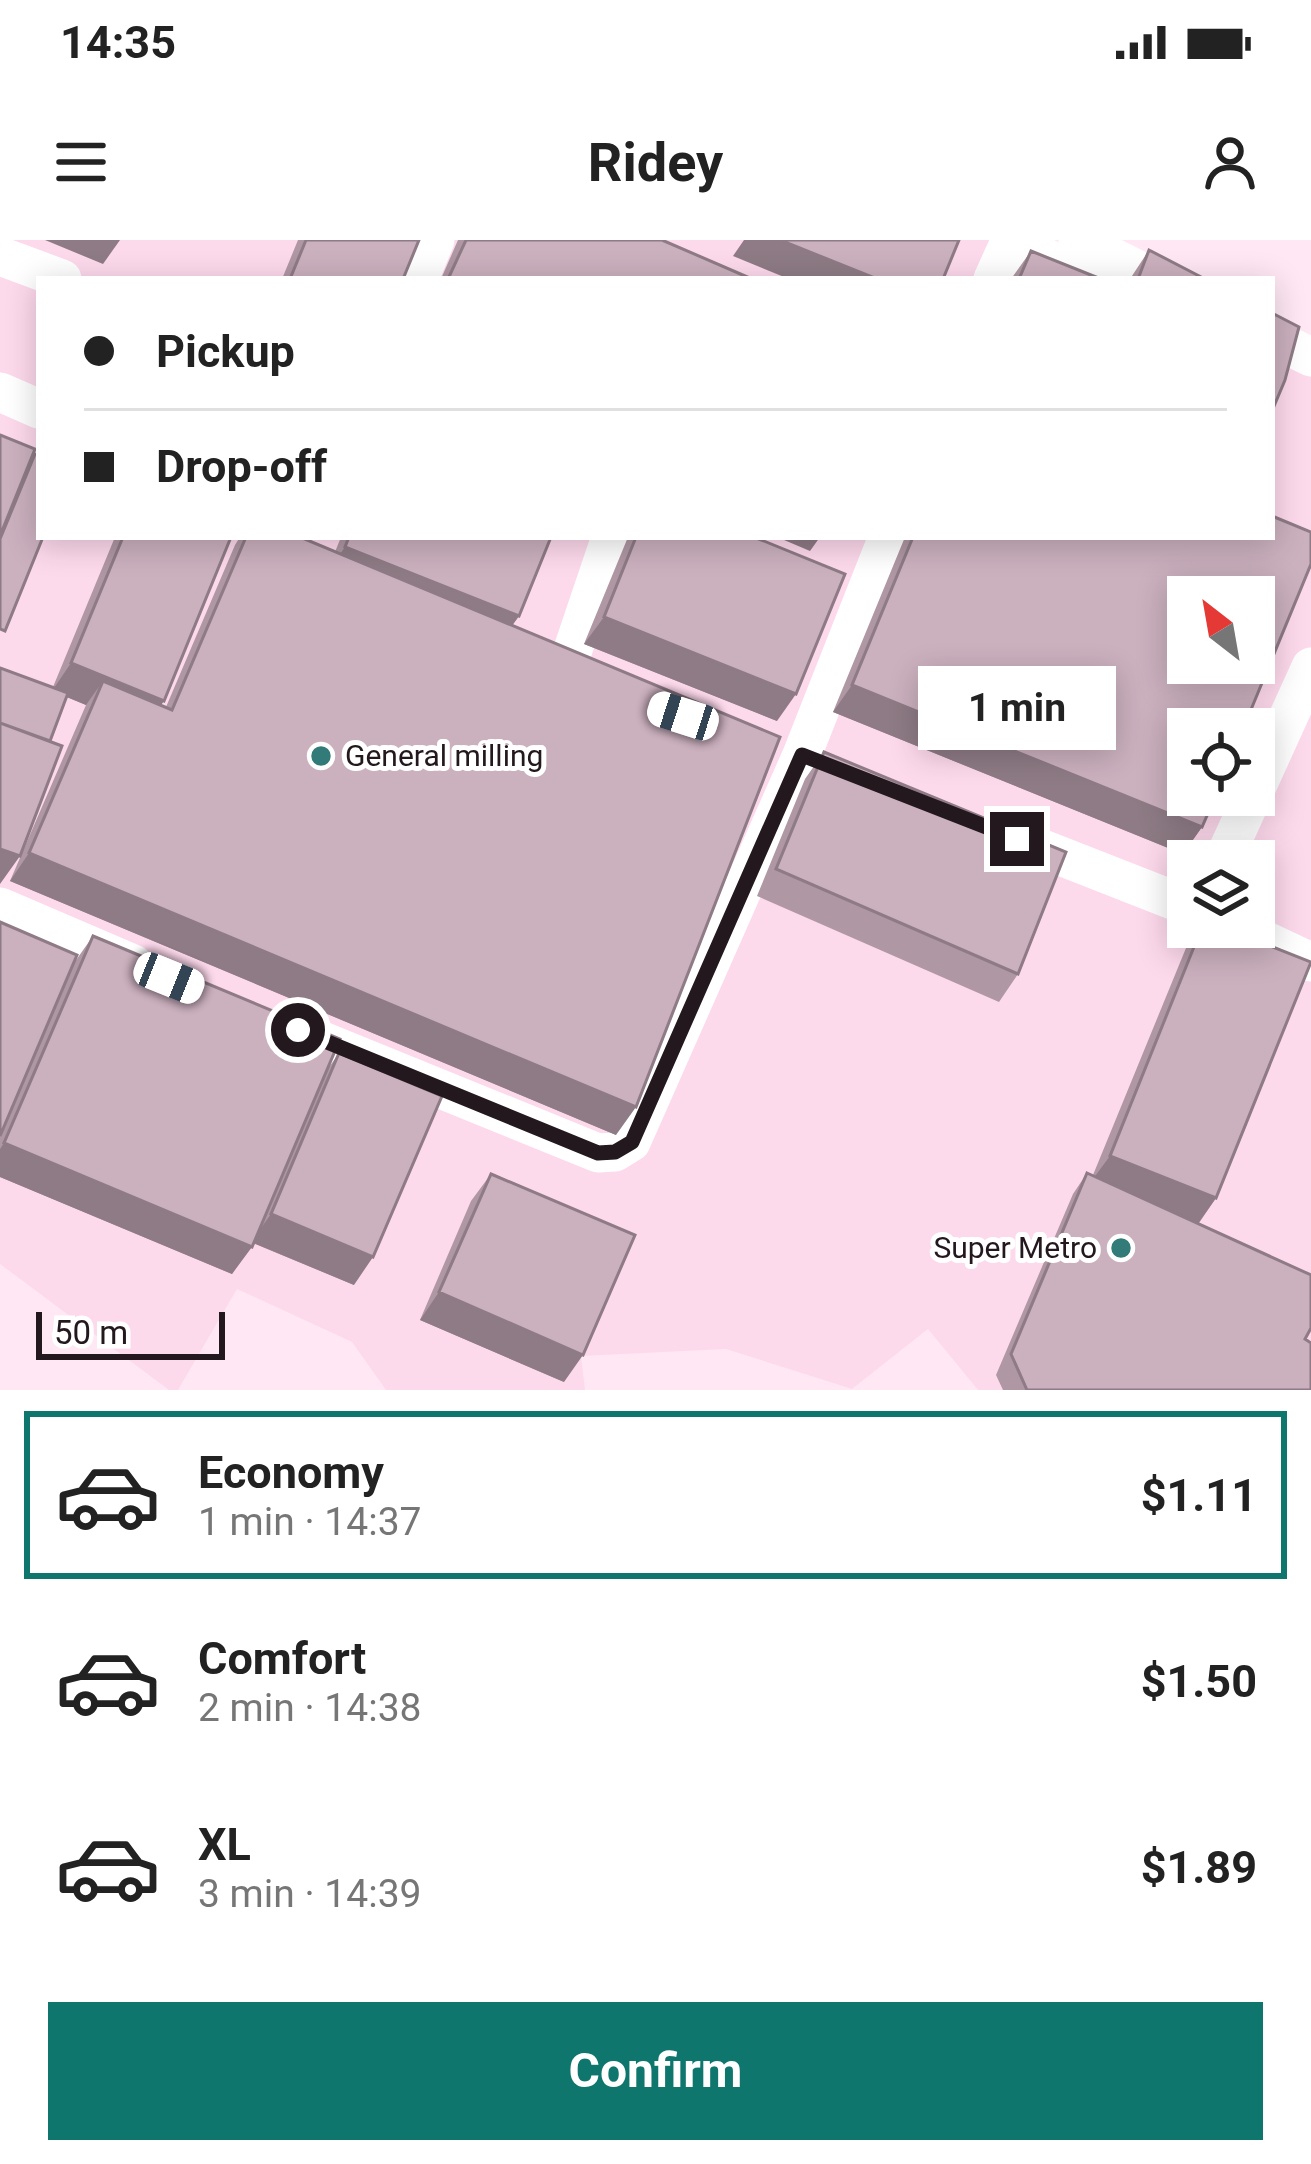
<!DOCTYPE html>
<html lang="en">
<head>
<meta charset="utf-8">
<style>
  body { margin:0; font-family:Roboto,sans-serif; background:#f6f6f6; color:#222; height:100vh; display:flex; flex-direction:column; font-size:45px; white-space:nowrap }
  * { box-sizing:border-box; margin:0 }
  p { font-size:39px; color:#767676 }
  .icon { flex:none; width:66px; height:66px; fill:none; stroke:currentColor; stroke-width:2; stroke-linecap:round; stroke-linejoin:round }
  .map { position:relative; height:1150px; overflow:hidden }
  .drawer { display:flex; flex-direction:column; background:#fff; flex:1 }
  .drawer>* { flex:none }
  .top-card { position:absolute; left:36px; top:36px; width:1239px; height:264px; border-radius:0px; box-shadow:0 6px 30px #0003; display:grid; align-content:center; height:264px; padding:0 48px; background:#fff }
  .needle { width:78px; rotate:329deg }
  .controls { position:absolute; left:1167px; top:336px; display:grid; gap:24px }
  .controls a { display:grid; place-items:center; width:108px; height:108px; border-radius:0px; background:#fff; box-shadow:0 6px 30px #0003; font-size:60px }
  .scale { position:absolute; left:36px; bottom:30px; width:189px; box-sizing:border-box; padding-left:12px; border:6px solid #22181d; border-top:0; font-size:33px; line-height:42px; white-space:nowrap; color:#22181d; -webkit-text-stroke:9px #fff; paint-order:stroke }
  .end { position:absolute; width:54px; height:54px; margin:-27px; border:15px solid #22181d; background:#fff; box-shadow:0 0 0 6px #fff }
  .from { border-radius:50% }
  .bubble { position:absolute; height:84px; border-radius:0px; background:#fff; box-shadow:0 6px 30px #0003; font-size:39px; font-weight:700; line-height:84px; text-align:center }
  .car { position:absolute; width:36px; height:72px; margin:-36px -18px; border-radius:15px; box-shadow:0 0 9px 3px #0007; background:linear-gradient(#fff 24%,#345 0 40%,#fff 0 76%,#345 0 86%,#fff 0) }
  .top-card b { display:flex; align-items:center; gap:42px; height:114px; font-size:45px }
  .top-card b+b { border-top:3px solid #e0e0e0 }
  .top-card i { width:30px; height:30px; background:#222 }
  ul { padding:21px 0 0; list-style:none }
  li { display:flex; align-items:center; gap:36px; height:168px; margin:0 24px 18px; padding:0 24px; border:6px solid transparent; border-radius:0px }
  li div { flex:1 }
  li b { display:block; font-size:45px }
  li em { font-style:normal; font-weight:700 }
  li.on { border-color:#0f766e }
  li>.icon { width:108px; height:108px; stroke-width:1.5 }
  .cta { display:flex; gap:24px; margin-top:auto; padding:24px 48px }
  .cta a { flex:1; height:138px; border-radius:0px; background:#0f766e; color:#fff; font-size:48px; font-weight:700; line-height:138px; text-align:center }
  .status { display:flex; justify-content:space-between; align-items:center; height:84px; padding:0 60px; background:#fff; direction:ltr }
  .status svg { height:33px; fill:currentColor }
  header { display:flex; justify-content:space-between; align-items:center; height:156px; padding:0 48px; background:#fff; font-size:54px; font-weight:700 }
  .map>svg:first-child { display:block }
  .built { fill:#fdd9ec; fill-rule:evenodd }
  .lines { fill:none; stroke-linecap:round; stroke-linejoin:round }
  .minor { stroke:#fff; stroke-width:39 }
  .wall { fill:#af97a3 }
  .shaded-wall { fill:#8e7b85 }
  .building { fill:#cbb0be; stroke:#8e7b85; stroke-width:3; fill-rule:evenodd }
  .route { stroke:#22181d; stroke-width:15 }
  .poi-dot { fill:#337b78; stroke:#fff; stroke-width:4.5 }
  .labels { text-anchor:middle; stroke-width:10; stroke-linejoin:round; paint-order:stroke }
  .poi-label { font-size:30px; fill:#22181d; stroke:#fff; text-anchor:start }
</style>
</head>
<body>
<div class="status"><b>14:35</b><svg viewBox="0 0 49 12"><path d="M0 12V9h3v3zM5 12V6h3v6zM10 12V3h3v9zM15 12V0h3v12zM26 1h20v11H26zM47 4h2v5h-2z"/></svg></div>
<header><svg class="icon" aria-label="menu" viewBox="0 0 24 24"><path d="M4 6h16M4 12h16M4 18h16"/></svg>Ridey<svg class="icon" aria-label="person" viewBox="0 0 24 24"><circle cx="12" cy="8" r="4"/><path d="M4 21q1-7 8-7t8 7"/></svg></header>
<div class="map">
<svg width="1311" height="1150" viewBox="0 0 1311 1150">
  <rect width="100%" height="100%" fill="#ffe8f4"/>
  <path class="built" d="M0 0H1054L1129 39H39V297H1272V113L1311 133V1150H978L928 1089 852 1149 726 1109 581 1116 585 1150H386L352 1102 237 1049 178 1150H169L0 1024ZM1188 357H1254V423H1188ZM1188 489H1254V555H1188ZM1188 621H1254V687H1188Z"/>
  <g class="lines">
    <path class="minor" d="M1078 0 1156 39
      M0 16 62 39
      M419 39 435 0
      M993 39 1007 8 1026 7 1086 39
      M1272 98 1311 117
      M0 152 39 169
      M564 436 611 297
      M1017 599 1188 666
      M1223 621 1311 427
      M0 667 133 724
      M1236 687 1311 722
      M288 787 598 913 615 912 631 902 802 515 888 297"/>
  </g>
  <path class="wall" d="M298 0H419L403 39H282Z
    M458 0H662L752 39H441Z
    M1149 10 1205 39H1130Z
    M1031 11 1101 39H1011Z
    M115 297H231L161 465 166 467 235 305 240 297H300L335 312 341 297H551L519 376 512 385 616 895 10 641 86 465 67 457 0 644 53 447Z
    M628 297H754L777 481 584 404Z
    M905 297H1272L1202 587 1183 614 833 472Z
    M824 512 1018 734 999 762 757 656 805 539Z
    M0 682 74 723 93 696 325 833 339 813 354 1045 253 1003 232 1034 0 937Z
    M1200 687H1222L1216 958 1199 983 1305 1099 1311 1150H1003L996 1135 1073 954 1087 933 1093 935 1186 708Z
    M491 934 564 1142 420 1080 471 961Z"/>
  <path class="shaded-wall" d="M45 0H120L103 24Z
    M744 0H780L877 39H789L733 16Z
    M777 297H820L810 311Z
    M345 307 519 376 499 404 326 334Z
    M604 377 796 454 777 481 584 404Z
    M71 423 164 461 145 488 103 441 86 465 52 451Z
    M852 445 1202 587 1183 614 833 472Z
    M0 609 20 616 0 644Z
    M29 613 636 867 616 895 10 641Z
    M4 903 252 1007 232 1034 0 937V909Z
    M1110 916 1216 958 1197 985 1090 943Z
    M271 974 373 1017 354 1045 251 1002Z
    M439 1052 583 1115 564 1142 420 1080Z"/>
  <path class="building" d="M306 0H419L403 39H290Z
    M466 0H662L752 39H448Z
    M780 0H959L943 39H877Z
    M1149 10 1205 39H1138Z
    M1031 11 1101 39H1019Z
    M1272 73 1299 87 1285 140 1272 171Z
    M0 195 35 209 0 296Z
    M35 214 39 216V297H43L5 391 0 389V299Z
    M1272 276 1311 292V324L1243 489H1188V555H1216L1202 587 852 445 913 297H1272ZM1188 357H1254V423H1188Z
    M123 297H231L164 461 71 423Z
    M246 297H300L780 497 636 867 29 613 103 441 172 470Z
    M349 297H551L519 376 345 307Z
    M636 297H754L845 334 796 454 604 377Z
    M0 428 68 453 50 501 0 483Z
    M0 483 62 506 20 616 0 609Z
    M824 512 1066 612 1018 734 776 629Z
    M0 682 77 715 0 896Z
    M1202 687H1222L1311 722 1216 958 1110 916Z
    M93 696 340 799 252 1007 4 903Z
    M339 813 442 856 373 1017 271 974Z
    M1087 933 1311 1035V1088L1305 1099 1311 1103V1150H1027L1011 1114Z
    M491 934 635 995 583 1115 439 1052Z"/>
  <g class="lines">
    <path class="route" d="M298 790 598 913 615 912 632 902 802 515 1017 599"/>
  </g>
  <g class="poi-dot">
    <circle cx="321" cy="516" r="12"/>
    <circle cx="1121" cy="1008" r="12"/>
  </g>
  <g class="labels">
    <g class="poi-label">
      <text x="345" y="526">General milling</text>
      <text x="1097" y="1018" text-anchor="end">Super Metro</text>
    </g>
  </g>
</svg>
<div class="controls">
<a><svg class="needle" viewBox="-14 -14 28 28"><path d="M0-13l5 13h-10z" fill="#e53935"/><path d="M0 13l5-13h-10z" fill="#767676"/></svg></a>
<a><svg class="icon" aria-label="locate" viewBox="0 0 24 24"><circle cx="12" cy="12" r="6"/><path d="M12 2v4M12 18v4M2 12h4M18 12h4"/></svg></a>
<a><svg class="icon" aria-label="layers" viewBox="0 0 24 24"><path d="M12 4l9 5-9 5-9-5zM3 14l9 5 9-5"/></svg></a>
</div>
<div class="scale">50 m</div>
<i class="end from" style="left:298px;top:790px"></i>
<i class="end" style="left:1017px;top:599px"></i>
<div class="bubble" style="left:918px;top:426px;width:198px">1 min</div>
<i class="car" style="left:683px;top:476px;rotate:288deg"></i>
<i class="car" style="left:169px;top:738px;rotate:112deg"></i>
<div class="top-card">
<b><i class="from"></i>Pickup</b>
<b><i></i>Drop-off</b>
</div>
</div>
<section class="drawer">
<ul>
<li class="on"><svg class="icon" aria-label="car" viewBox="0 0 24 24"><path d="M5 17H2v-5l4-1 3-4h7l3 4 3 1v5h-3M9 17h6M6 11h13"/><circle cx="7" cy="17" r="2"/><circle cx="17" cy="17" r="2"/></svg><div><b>Economy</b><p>1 min · 14:37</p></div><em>$1.11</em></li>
<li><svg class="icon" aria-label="car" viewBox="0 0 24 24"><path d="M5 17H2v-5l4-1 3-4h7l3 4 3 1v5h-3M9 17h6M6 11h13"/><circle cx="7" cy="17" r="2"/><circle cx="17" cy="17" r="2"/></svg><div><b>Comfort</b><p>2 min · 14:38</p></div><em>$1.50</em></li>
<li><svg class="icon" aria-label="car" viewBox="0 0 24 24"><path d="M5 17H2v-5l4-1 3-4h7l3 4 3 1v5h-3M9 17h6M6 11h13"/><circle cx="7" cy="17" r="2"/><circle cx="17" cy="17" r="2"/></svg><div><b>XL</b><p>3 min · 14:39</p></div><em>$1.89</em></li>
</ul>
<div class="cta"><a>Confirm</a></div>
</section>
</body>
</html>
